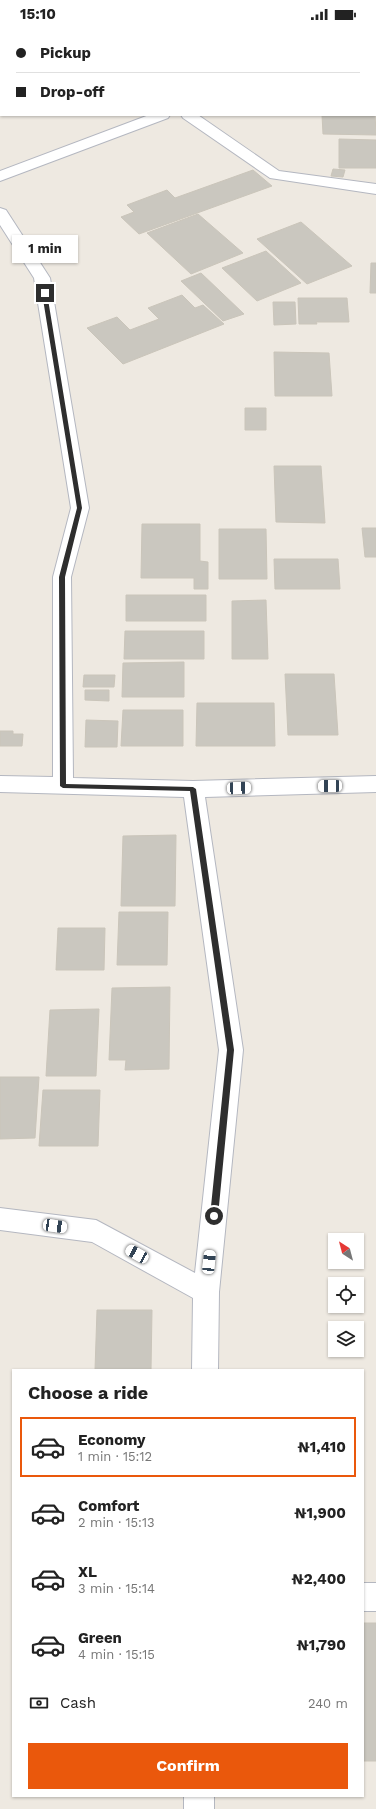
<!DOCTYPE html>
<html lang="en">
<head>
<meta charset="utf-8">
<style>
  body { margin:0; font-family:"Work Sans",sans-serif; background:#f6f6f6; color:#222; height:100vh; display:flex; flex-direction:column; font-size:15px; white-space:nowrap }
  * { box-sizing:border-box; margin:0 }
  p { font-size:13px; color:#767676 }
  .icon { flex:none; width:22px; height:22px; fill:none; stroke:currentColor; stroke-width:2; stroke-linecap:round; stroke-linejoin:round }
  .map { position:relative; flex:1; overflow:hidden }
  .side { position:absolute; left:12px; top:1341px; width:352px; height:428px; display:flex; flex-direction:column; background:#fff; border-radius:0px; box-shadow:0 1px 3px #0004 }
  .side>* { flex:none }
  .hud { position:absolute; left:0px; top:0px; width:376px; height:88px; box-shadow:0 1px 3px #0004; display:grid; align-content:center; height:88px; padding:0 16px; background:#fff }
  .needle { width:26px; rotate:324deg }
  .fabs { position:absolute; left:328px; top:1205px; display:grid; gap:8px }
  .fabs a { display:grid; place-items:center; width:36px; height:36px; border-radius:0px; background:#fff; box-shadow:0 1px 3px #0004; font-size:20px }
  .end { position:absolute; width:18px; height:18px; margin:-9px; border:5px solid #2e2e2e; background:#fff; box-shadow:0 0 0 2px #fff }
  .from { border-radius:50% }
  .bubble { position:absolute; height:28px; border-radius:0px; background:#fff; box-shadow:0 1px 3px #0004; font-size:13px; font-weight:700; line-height:28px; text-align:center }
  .car { position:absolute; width:12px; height:24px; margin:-12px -6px; border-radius:5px; box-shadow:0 0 3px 1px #0007; background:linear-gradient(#fff 24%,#345 0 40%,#fff 0 76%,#345 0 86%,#fff 0) }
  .hud b { display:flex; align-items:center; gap:14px; height:38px; font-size:15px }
  .hud b+b { border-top:1px solid #e0e0e0 }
  .hud i { width:10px; height:10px; background:#222 }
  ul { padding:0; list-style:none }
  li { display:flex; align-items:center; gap:12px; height:60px; margin:0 8px 6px; padding:0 8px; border:2px solid transparent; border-radius:0px }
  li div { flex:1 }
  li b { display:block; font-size:15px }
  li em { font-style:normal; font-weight:700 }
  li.selected { border-color:#ea580c }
  li>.icon { width:36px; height:36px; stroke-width:1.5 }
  h2 { padding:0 16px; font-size:18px; line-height:48px }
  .pay { display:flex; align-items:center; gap:10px; height:44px; padding:0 16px; font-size:15px }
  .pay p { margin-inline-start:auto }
  .button { display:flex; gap:8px; margin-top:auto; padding:8px 16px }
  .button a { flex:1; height:46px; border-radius:0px; background:#ea580c; color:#fff; font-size:16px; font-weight:700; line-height:46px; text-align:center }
  .status { display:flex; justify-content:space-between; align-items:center; height:28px; padding:0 20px; background:#fff; direction:ltr }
  .status svg { height:11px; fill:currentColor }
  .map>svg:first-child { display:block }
  .building { fill:#cac7bf; stroke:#cac5ba }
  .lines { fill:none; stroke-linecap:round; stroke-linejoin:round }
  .minor-casing { stroke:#b4b7c0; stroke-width:2 }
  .minor { fill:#fff; fill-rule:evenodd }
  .route { fill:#2e2e2e }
</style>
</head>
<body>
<div class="status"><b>15:10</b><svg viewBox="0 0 49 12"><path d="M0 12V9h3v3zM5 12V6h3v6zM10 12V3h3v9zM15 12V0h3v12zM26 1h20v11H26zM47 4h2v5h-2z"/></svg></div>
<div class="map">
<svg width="376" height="1781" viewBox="0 0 376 1781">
  <rect width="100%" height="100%" fill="#eee9e1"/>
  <path class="building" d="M375 85 376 107 323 106 322 87H375Z
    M339 111 376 112V140H339Z
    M333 141 345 142 343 149 331 148Z
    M253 142 272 158 139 206 121 189 134 184 127 177 167 162 175 170Z
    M198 186 243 225 191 246 147 205Z
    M301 194 352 238 307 256 257 211Z
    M266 223 301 255 257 273 222 240Z
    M371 235H376V265H370Z
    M201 245 244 286 223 293 181 253Z
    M182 267 195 280 203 277 224 296 123 336 87 300 117 289 130 302 159 291 148 280Z
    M298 270H347L349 294H316L317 296H299Z
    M273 274H295L296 296 274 297Z
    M274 324 329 325 332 368H275Z
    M245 380H266V402H245Z
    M274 438H321L325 495 276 494Z
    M142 496H200V533L208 534V561H194V550H141Z
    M362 500H376V529H365Z
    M219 501H266L267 551H219Z
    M274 531H338L340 561H275Z
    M126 567H206V593H126Z
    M266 572 268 631H232V573Z
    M125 603H204V631H124Z
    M184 634V669H122L123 635Z
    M285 646H334L338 707H288Z
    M84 647H115L114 659H83Z
    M85 662H109V673L85 672Z
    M197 675H274L275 718H196Z
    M123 682H183V718H121Z
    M86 692 118 693 117 719H85Z
    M0 703H13V706H23L22 718H0Z
    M176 807 175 878H121L123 808Z
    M119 884H168L167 937H117Z
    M58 900H105L104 942H56Z
    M170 959 169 1041 125 1042 126 1032H109L112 960Z
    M99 981 96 1048H46L50 982Z
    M0 1049H39L35 1110 0 1111Z
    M43 1062H100L98 1118H39Z
    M97 1282H152L151 1342H95Z
    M363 1595H376V1733H363Z"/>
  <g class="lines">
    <g class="minor-casing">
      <path id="minor" d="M149 87H170L168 90 0 153V143Z
        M181 87H198L279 143 376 156V166L270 150 183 90Z
        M0 180 6 182 50 250 89 480 71 549 73 750 193 753 376 748V764L205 769 243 1022 219 1264 218 1342H192L193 1270 92 1214 0 1202V1180L96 1192 195 1245 219 1022 184 769 0 764V748L53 749V549L71 480 34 250 0 197Z
        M363 1555H376V1583H363Z
        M184 1768H214V1781H184Z"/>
    </g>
    <use href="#minor" class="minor"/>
  </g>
  <path class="route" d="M45 264 47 265 82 480 65 549 66 756 193 759 196 761 234 1022 218 1188 214 1192 210 1188 227 1022 190 763 63 760 60 758 59 549 77 480 42 265Z"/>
</svg>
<div class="fabs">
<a><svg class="needle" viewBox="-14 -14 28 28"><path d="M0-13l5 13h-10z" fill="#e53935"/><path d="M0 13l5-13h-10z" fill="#767676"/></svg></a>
<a><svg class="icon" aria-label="locate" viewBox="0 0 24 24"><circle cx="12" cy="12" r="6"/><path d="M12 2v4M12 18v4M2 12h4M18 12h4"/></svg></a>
<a><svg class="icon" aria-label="layers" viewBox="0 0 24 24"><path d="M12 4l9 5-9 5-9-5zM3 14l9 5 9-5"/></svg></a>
</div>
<i class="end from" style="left:214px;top:1188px"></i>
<i class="end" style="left:45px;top:265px"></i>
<div class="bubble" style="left:12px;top:207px;width:66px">1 min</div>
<i class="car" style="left:330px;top:758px;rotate:269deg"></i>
<i class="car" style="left:239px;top:760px;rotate:88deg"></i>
<i class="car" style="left:55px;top:1198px;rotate:98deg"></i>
<i class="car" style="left:137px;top:1226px;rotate:299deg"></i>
<i class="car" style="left:209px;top:1234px;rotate:6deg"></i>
<div class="hud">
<b><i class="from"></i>Pickup</b>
<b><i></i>Drop-off</b>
</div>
<section class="side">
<h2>Choose a ride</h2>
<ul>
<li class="selected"><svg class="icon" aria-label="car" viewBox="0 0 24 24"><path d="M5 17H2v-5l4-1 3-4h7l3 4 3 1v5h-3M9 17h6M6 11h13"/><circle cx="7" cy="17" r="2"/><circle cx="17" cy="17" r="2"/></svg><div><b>Economy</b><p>1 min · 15:12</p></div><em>₦1,410</em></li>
<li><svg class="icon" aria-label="car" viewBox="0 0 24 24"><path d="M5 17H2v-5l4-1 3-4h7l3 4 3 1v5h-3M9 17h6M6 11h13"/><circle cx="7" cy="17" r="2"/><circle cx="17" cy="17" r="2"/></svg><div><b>Comfort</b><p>2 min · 15:13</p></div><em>₦1,900</em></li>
<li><svg class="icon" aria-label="car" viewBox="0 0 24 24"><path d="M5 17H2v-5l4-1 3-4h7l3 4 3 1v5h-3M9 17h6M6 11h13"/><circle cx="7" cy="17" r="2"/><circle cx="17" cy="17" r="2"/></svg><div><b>XL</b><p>3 min · 15:14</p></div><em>₦2,400</em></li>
<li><svg class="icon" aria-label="car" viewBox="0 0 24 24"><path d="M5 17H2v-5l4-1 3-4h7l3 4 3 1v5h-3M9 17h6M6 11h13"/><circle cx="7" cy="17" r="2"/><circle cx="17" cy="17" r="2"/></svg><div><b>Green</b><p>4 min · 15:15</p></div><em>₦1,790</em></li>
</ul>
<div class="pay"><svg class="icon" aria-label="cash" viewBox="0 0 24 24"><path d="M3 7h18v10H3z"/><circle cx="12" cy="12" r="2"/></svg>Cash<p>240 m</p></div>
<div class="button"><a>Confirm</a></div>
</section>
</div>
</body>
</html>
